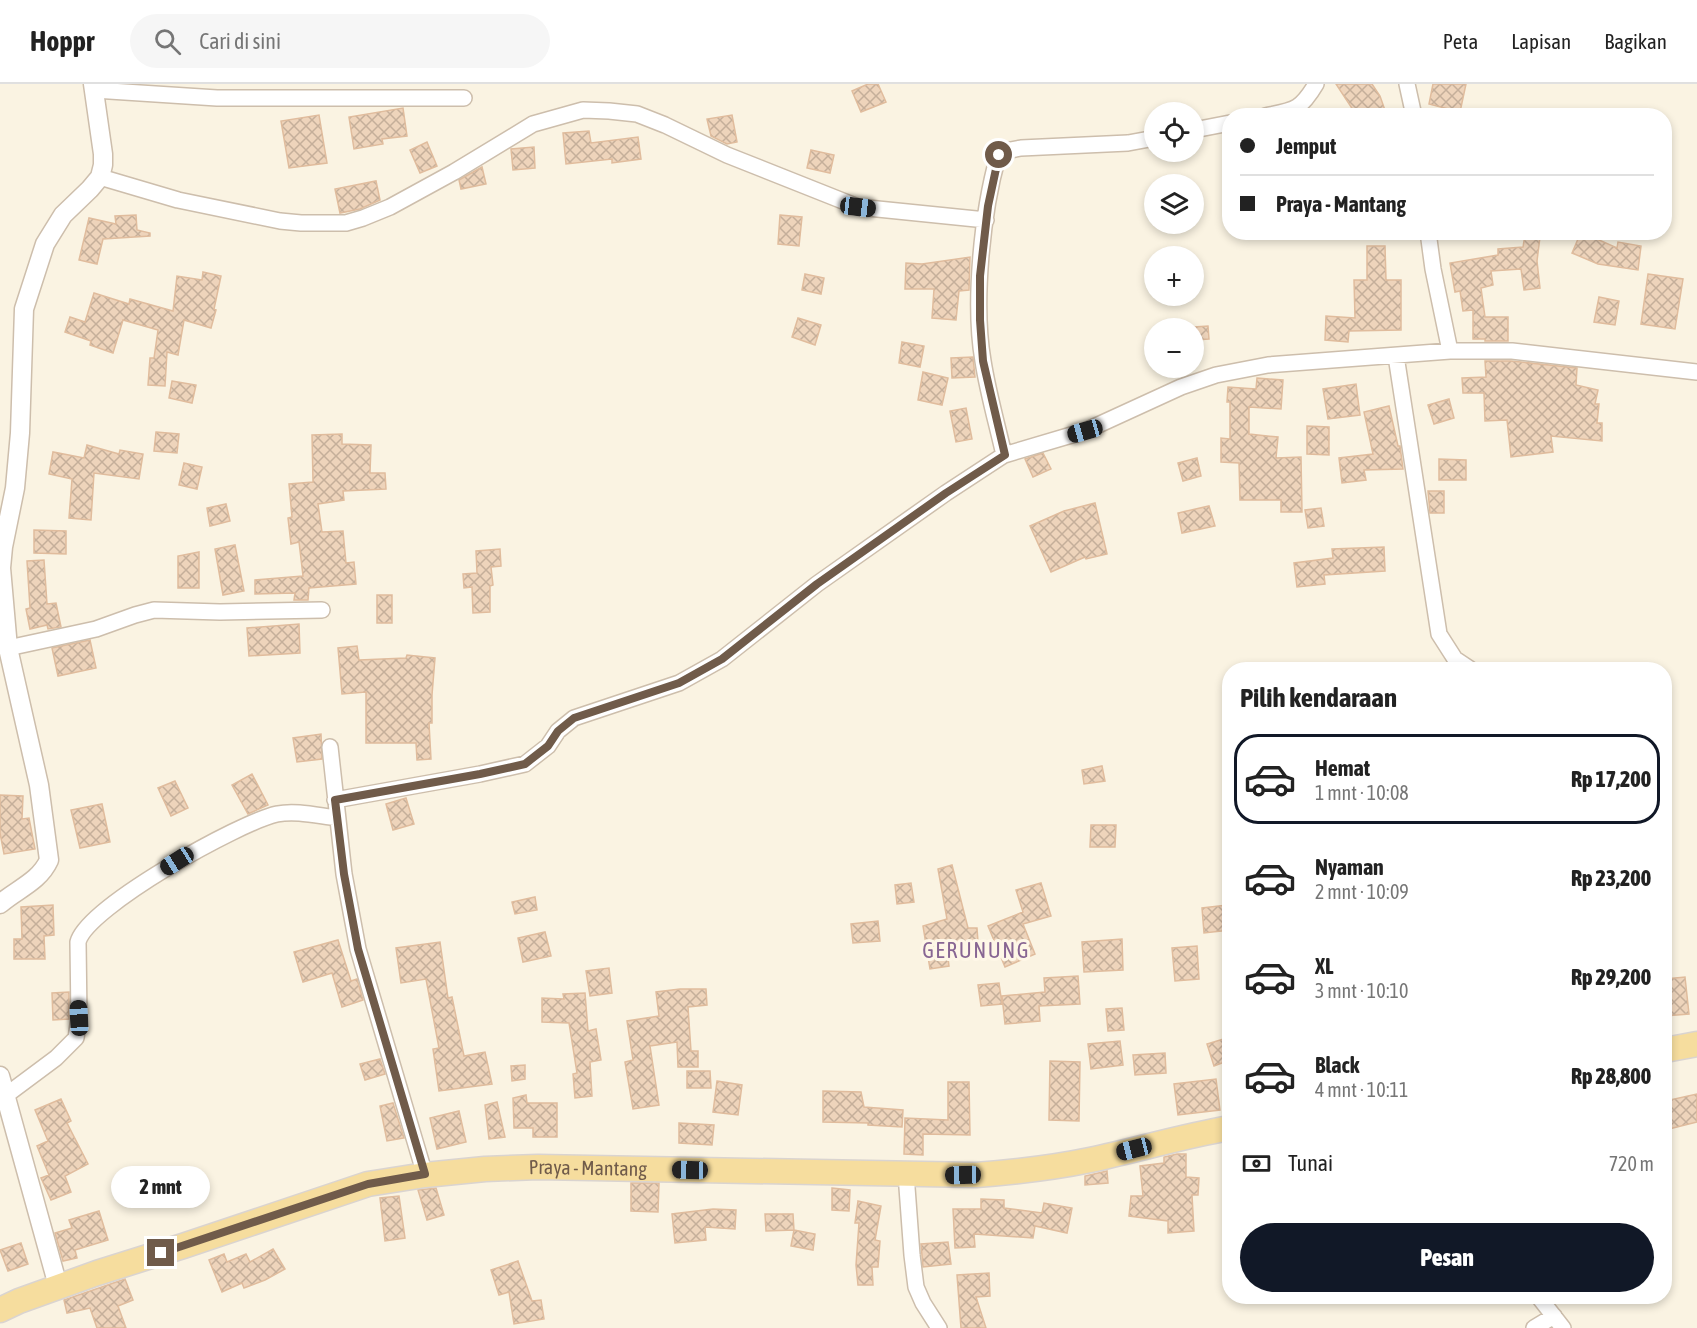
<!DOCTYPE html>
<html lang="id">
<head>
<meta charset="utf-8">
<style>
  body { margin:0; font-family:"Asap Condensed",sans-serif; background:#f6f6f6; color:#222; height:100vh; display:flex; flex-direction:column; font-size:22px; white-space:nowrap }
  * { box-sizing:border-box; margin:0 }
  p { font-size:20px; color:#767676 }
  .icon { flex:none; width:33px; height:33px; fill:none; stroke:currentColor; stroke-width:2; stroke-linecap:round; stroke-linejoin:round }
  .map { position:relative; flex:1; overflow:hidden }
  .side { position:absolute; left:1222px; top:578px; width:450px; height:642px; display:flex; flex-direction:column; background:#fff; border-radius:24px; box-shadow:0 3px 9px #0003 }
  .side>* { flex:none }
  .hud { position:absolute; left:1222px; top:24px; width:450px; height:132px; border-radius:24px; box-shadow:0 3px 9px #0003; display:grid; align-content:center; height:132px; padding:0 18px; background:#fff }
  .controls { position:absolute; left:1144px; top:18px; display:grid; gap:12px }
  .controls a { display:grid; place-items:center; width:60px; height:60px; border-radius:50%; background:#fff; box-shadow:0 3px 9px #0003; font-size:30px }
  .end { position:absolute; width:27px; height:27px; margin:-14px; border:8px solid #705b4a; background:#fff; box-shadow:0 0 0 3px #fff }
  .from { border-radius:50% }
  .bubble { position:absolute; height:42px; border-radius:21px; background:#fff; box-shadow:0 3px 9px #0003; font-size:20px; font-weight:800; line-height:42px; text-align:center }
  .car { position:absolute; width:18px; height:36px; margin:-18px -9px; border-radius:8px; box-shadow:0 0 4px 2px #0007; background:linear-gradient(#222 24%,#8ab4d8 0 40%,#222 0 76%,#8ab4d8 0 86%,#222 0) }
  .hud b { display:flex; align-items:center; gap:21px; height:57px; font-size:22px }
  .hud b+b { border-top:2px solid #e0e0e0 }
  .hud i { width:15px; height:15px; background:#222 }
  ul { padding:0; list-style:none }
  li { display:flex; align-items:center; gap:18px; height:90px; margin:0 12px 9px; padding:0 6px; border:3px solid transparent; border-radius:24px }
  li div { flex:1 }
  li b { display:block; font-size:22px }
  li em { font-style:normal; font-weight:800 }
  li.current { border-color:#111827 }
  li>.icon { width:54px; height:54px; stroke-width:1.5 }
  h2 { padding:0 18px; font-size:27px; line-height:72px }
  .pay { display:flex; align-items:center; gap:15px; height:66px; padding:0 18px; font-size:22px }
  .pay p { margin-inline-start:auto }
  .primary-button { display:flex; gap:12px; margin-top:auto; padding:12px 18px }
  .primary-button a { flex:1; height:69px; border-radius:36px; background:#111827; color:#fff; font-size:24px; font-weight:800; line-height:69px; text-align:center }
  header { display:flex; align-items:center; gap:36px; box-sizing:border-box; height:84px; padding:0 30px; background:#fff; border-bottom:2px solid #e0e0e0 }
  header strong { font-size:28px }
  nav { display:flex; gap:33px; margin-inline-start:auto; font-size:21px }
  .search { width:420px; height:54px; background:#f6f6f6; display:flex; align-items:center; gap:15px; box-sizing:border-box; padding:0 21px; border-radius:33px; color:#767676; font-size:22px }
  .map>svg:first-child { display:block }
  .building { fill:url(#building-cross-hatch); stroke:#e0bc9d; stroke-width:1.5 }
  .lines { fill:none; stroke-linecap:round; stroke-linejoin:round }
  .minor-casing { stroke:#cdbeac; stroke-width:18 }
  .tertiary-casing { stroke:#cdbeac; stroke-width:21 }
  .primary-casing { stroke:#dad4d0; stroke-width:27 }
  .minor { stroke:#fff; stroke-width:15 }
  .tertiary { stroke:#fff; stroke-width:18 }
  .primary { stroke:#f6dd9e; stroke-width:24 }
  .route { stroke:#705b4a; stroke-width:8 }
  .labels { text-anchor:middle; stroke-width:6; stroke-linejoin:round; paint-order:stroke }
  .street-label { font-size:20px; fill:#705b4a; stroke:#fef7e7 }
  .quarter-label { font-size:22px; letter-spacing:1.5px; fill:#886693; stroke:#fef7e7 }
</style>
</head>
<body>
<header>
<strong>Hoppr</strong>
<div class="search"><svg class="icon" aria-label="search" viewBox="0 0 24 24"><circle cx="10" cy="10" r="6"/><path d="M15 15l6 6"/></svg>Cari di sini</div>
<nav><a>Peta</a><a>Lapisan</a><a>Bagikan</a></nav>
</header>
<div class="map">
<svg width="1697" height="1244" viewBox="0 0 1697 1244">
  <defs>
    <pattern id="building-cross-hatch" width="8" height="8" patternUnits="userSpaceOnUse" patternTransform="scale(1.5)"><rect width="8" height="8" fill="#eed4bb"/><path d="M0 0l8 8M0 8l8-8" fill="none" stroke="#c5af9a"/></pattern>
  </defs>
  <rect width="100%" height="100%" fill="#faf3e2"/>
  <path class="building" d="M868 0H878L886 18 861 28 852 7Z
    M1336 0H1372L1380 12 1387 32H1357Z
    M1433 0H1466L1460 28 1429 20Z
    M403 24 407 52 382 55 383 60 354 65 349 33Z
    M319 31 327 79 289 84 281 37Z
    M732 31 737 58 727 60 711 52 707 35Z
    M589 47 591 59 638 53 641 75 612 79V75L566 80 563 49Z
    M427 58 437 82 420 89 410 66Z
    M534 63 535 84 513 86 511 65Z
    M811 66 834 71 830 89 807 84Z
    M482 83 486 100 461 105 459 96Z
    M376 97 380 116 360 125 340 129 335 105Z
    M136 131 137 146 150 149V152L103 155 97 180 79 176 89 134 116 140 115 132Z
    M780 131 802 133 799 162 778 160Z
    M1581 148 1617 164 1618 158 1641 162 1638 186 1598 180 1572 169Z
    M1525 151 1540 153 1537 177 1540 204 1524 206 1521 185 1491 187 1493 201 1481 204 1485 233H1508V257H1485V255H1473V226L1463 227 1460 207 1455 208 1450 179 1498 171V165L1523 163Z
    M1367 162H1385L1386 196H1401V246L1349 247 1348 258 1325 256 1326 232 1355 234 1354 196H1367Z
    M970 173 969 206 959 207 956 236 932 234 934 205H905L906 179 922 180Z
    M203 188 221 192 214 225 216 226 211 244 184 236 178 271 167 268 165 302 148 301 150 274H154L158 246 123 236 113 269 90 261 91 257 65 248 70 233 85 238 94 209 129 220 130 215 173 227 177 192 202 196Z
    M805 190 824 194 821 210 802 206Z
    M1648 190 1683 195 1675 245 1641 240Z
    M1599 213 1619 217 1615 241 1594 238Z
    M798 234 821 241 815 261 792 253Z
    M1208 242 1209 255 1194 256V243Z
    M902 258 924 262 920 283 899 279Z
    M973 273 975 293 952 294 951 274Z
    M1485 277H1511L1577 284 1576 301 1598 306 1595 320H1599L1597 339H1602V357L1551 352 1553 368 1511 373 1507 336 1485 337 1484 309H1463L1462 294 1486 293Z
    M923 288 948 294 942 321 918 316Z
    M1257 294 1283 296 1281 325 1249 323V350L1278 353 1276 374 1301 373 1302 428H1281V416H1240L1239 379 1221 378V354L1230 355V318H1227L1228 303 1256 305Z
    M172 297 196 301 192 319 169 314Z
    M1356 300 1360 331 1328 335 1323 305Z
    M1449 315 1454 334 1434 340 1428 321Z
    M1389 322 1398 362H1400L1403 385 1364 386 1366 396 1342 399 1339 374 1373 370 1364 328Z
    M966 324 972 355 956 358 950 327Z
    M1307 342 1329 343V371L1307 370Z
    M156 348 179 350 177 369 154 367Z
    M342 350V360L371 361 370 389H385L386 405 343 407 344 416 318 420 322 448 343 447 346 479 354 478 356 500 309 504 308 516H294L295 509 255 510V496L303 492 299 458 291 460 288 434 292 433 289 400 313 398 312 351Z
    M87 361 119 370 120 366 143 370 139 395 94 389 91 436 69 434 72 395 49 390 53 368 84 374Z
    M1043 369 1051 385 1033 393 1025 375Z
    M1197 374 1201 392 1183 397 1178 379Z
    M1439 375 1466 376V396H1439Z
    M184 379 202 383 197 405 179 401Z
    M1428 407H1444V429H1430Z
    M1095 419 1107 470 1086 475 1085 473 1051 488 1030 442 1064 427Z
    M226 420 230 437 210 442 207 424Z
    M1209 422 1215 442 1182 449 1178 429Z
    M1321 424 1324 442 1308 444 1305 426Z
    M34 446 66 447V470L34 469Z
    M235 461 244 507 223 511 215 465Z
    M1384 463 1385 487 1324 491 1325 500 1297 503 1294 479 1333 474 1332 465Z
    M500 465 501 482 491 483 493 501 490 502V528L473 529 472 503 464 504 463 490 477 489 476 467Z
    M199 468V504H178V472Z
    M44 476 47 520 56 519 61 543 48 545 47 541 30 545 26 525 30 524 27 477Z
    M377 511H392V539H377Z
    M299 540 300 569 249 572 247 544Z
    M90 556 96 584 58 592 52 564Z
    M357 562 359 576 406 574 407 571 435 574 432 611V639H429L431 675 417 676 416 659H366V608L342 610 338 564Z
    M321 650 322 675 297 678 293 654Z
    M1102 682 1105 697 1084 700 1082 686Z
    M252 690 268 721 248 730 232 701Z
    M175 697 188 724 171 732 158 704Z
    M0 711 23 712 22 735 29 734 35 765 4 770 0 749Z
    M406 714 414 740 393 746 386 720Z
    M102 720 110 758 80 764 71 726Z
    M1091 741H1116L1115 763H1090Z
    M952 781 968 844H977L979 872 948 874 949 882 930 885 923 842 947 835 938 785Z
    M911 799 914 818 897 820 895 801Z
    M1041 799 1051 832 1023 840 1035 870 1005 883 988 842 1023 828 1016 806Z
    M535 813 537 826 515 830 512 818Z
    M53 821 54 851 44 852 45 875H14V855H22L21 823Z
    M1227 821 1230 846 1204 849 1202 824Z
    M878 837 880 857 853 859 851 840Z
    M545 848 551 872 523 878 518 854Z
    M1122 855 1123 886 1084 888 1082 858Z
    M338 856 351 897 357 895 363 916 342 923 332 889 303 898 294 868Z
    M440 858 448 914 452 913 464 972 485 968 492 1000 439 1007 433 965 439 964 426 895 401 899 396 864Z
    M1197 862 1199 895 1175 897 1172 864Z
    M609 884 612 909 590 912 586 887Z
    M1078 892 1080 920 1039 922 1040 937 1005 940 1002 912 1045 908 1044 894Z
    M1685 893 1689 930 1665 932V895Z
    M999 899 1002 920 981 922 978 901Z
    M680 905H706L707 921 688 923 691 967H698V983H678L677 958 650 962 659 1021 633 1025 625 978 633 976 627 937 659 932 656 908Z
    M69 908V935L53 936 52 909Z
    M585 909 588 947 596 945 601 976 590 978 592 1012 575 1014 573 990 577 989 569 939 542 938V914L564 915 563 910Z
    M1122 924 1124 946 1108 947 1106 925Z
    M1230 953V976L1214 982 1207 960Z
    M1120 957 1123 981 1091 985 1088 960Z
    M1165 969 1166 989 1135 991 1133 971Z
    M380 975 385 990 365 996 360 980Z
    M1050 977 1080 978 1079 1037 1049 1036Z
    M525 981V995L512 997 511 982Z
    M687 987H710L711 1004H687Z
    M1216 995 1220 1026 1178 1031 1174 1000Z
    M717 997 742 1001 738 1031 713 1028Z
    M948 998H969L970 1051 923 1050V1071L904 1070 905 1034 948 1036Z
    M823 1007 861 1008 864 1023 903 1026 902 1043 868 1041V1039L823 1038Z
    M1697 1010V1038L1665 1046V1017Z
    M526 1011 527 1019H557V1053H533V1044H514L513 1014Z
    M61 1015 71 1037 67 1039 88 1080 65 1092 71 1108 51 1116 41 1094 49 1091 37 1062 48 1057 35 1026Z
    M497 1018 505 1053 489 1055 485 1021Z
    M393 1019 404 1054 387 1057 380 1022Z
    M459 1027 466 1058 437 1065 430 1034Z
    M679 1039 714 1041 712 1061 679 1059Z
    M1177 1070H1186V1093L1199 1094 1198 1111H1192L1194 1147 1168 1149V1137L1129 1132 1131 1112H1143L1140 1082 1164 1079V1073Z
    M1107 1087 1108 1099 1085 1101V1092Z
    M631 1099H659L658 1128 631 1127Z
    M436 1104 444 1131 427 1136 418 1106Z
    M832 1104 850 1106 849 1127 832 1126Z
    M399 1112 405 1154 385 1157 380 1114Z
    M981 1115 1004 1116V1124L1042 1129 1044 1119 1072 1124 1067 1149 1035 1142 1033 1154 974 1150 975 1163 955 1164 953 1125H981Z
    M858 1117 881 1122 875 1156 880 1157 878 1183H872L873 1201H858L856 1181 859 1139H855Z
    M713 1125 736 1126 735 1145 705 1143 706 1156 675 1159 672 1130Z
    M99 1127 108 1156 75 1166 77 1174 63 1177 55 1149 72 1144 69 1136Z
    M765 1130H793L794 1146 766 1147Z
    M794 1146 815 1150 813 1166 791 1162Z
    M948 1158 951 1180 923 1183 921 1160Z
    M21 1159 28 1180 8 1187 0 1166Z
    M273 1165 285 1185 265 1196 244 1204 242 1199 222 1208 209 1176 224 1170 227 1178 246 1170 250 1178Z
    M518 1177 532 1217 541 1216 544 1235 514 1240 509 1208 499 1211 491 1186Z
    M989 1189 990 1212 976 1213 986 1244H961L957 1191Z
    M125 1195 133 1216 118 1222 126 1244H97L90 1224 67 1229 64 1216Z"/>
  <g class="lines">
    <g class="minor-casing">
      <path id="minor" d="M1407 0 1414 32
        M94 6 217 14H464
        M1265 32C1294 26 1300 27 1316 0
        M1194 46 1230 39
        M100 93 178 116 280 137 301 139H346L363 134 390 123 454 88 533 40 583 26 609 27 637 30 665 41 727 71 858 123 986 136
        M1428 148 1433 185 1450 267
        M1396 272 1439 550 1455 575 1470 585
        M1004 371C997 340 988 309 983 277 973 219 982 129 998 72L1005 67 1021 64 1128 59 1155 54
        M8 564 96 545 135 531 154 526 220 528 322 526
        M330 663 344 790 358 865 425 1091
        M335 716 480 690 525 680 548 662 558 647 574 634 679 599 722 575 817 500 946 409 1004 371 1085 347 1181 303 1216 291 1268 281 1450 267H1512L1697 288
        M5 1012 56 974 76 954 79 934 78 858C87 823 240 738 277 730 296 726 319 732 337 734
        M906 1090 912 1171 916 1203 923 1219 939 1244
        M1538 1212 1563 1244
        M1534 1244 1554 1232"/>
    </g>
    <g class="tertiary-casing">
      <path id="tertiary" d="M0 820C17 805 39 798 49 776L39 701 8 564 1 484 3 463 15 404 20 349 24 225 45 160 63 131 90 105 100 93 103 81V70L93 0
        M0 992 58 1202"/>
    </g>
    <g class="primary-casing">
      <g id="primary">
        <path d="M1665 966 1697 960"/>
        <path id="s1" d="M0 1226 19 1217 97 1189 183 1162 368 1100 425 1091 485 1085 538 1083 976 1091C1015 1088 1052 1084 1090 1076 1137 1066 1183 1052 1230 1044"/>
      </g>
    </g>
    <use href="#minor" class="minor"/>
    <use href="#tertiary" class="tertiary"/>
    <use href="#primary" class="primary"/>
  </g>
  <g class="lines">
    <path class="route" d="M161 1169 368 1100 425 1090 358 865 344 790 335 716 480 690 525 680 548 662 558 647 574 634 679 599 722 575 817 500 946 409 1005 371 983 277 980 236V192L988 122 999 71"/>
  </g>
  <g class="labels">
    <g class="street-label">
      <text dy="7" stroke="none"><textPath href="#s1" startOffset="610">Praya - Mantang</textPath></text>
    </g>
    <g class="quarter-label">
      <text x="976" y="874">GERUNUNG</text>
    </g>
  </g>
</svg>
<div class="controls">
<a><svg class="icon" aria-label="locate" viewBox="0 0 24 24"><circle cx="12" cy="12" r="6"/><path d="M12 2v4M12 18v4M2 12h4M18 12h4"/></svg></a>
<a><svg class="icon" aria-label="layers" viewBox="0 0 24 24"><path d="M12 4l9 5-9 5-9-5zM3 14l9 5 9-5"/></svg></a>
<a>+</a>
<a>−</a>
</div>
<i class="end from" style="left:999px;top:71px"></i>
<i class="end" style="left:161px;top:1169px"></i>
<div class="bubble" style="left:111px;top:1082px;width:99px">2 mnt</div>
<i class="car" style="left:858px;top:123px;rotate:97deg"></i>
<i class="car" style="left:1085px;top:347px;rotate:254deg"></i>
<i class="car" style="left:177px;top:777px;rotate:238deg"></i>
<i class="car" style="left:79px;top:934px;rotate:357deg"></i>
<i class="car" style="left:1134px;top:1065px;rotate:256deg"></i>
<i class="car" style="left:690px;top:1086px;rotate:271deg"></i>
<i class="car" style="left:963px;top:1091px;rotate:269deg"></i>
<div class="hud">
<b><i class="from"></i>Jemput</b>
<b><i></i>Praya - Mantang</b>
</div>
<section class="side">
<h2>Pilih kendaraan</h2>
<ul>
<li class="current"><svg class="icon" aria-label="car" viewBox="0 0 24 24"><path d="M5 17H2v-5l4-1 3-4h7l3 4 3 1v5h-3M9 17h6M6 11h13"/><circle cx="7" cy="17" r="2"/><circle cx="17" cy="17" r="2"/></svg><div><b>Hemat</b><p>1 mnt · 10:08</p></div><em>Rp 17,200</em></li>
<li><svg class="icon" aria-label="car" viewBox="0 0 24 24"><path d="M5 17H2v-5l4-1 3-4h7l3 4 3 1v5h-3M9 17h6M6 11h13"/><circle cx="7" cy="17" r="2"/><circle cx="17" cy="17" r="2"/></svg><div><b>Nyaman</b><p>2 mnt · 10:09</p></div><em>Rp 23,200</em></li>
<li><svg class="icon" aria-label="car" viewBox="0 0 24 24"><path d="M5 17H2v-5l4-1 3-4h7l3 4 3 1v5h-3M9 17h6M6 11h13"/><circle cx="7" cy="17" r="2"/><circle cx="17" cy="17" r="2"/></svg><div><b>XL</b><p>3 mnt · 10:10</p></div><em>Rp 29,200</em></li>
<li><svg class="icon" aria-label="car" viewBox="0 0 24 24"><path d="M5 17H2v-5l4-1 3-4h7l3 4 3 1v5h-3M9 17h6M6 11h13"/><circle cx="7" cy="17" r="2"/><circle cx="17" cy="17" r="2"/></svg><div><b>Black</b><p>4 mnt · 10:11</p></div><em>Rp 28,800</em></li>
</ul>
<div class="pay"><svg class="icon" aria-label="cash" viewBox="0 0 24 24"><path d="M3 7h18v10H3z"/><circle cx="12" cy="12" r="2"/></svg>Tunai<p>720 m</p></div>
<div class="primary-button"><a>Pesan</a></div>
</section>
</div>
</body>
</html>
